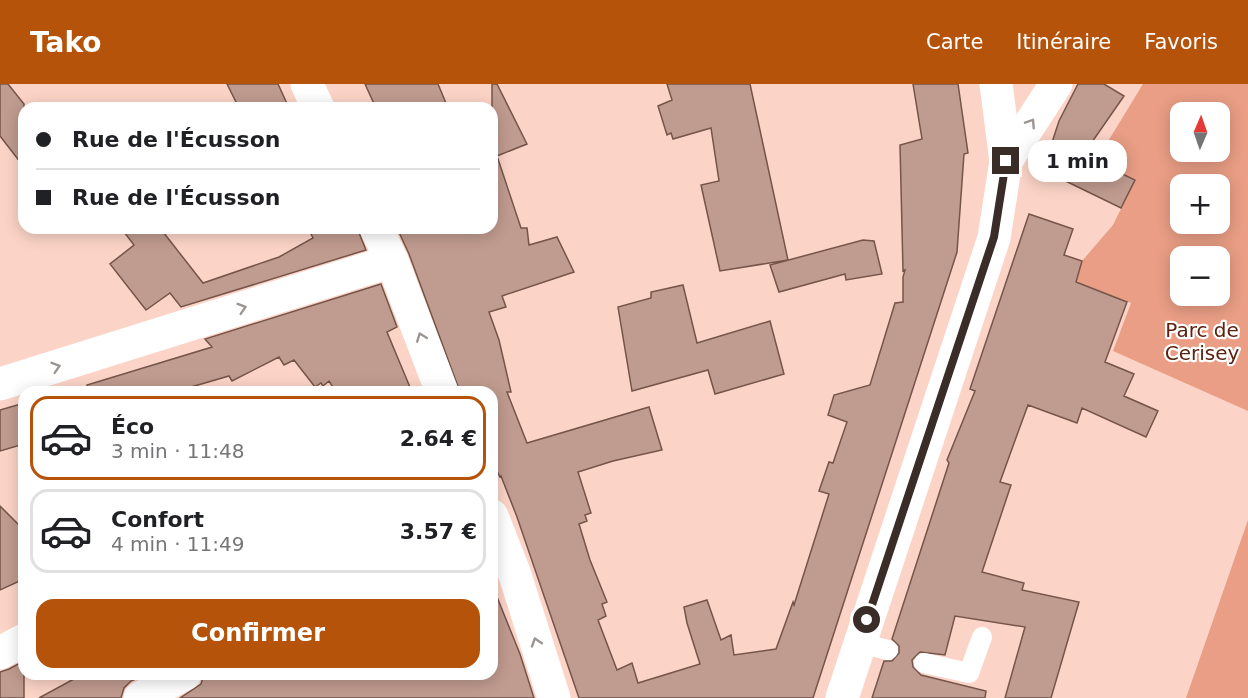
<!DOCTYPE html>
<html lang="fr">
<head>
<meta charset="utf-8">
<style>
  body { margin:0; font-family:"DejaVu Sans",sans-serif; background:#f6f6f6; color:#202124; height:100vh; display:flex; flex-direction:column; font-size:22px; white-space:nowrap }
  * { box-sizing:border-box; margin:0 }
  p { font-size:20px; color:#757577 }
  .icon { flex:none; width:33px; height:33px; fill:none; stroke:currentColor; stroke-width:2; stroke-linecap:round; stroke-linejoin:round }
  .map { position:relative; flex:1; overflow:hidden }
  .details { position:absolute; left:18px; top:302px; width:480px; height:294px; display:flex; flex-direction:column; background:#fff; border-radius:18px; box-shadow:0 3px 15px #0003 }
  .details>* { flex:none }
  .guide { position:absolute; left:18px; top:18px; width:480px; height:132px; border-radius:18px; box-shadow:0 3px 15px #0003; display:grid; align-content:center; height:132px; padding:0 18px; background:#fff }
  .needle { width:39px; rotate:2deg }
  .buttons { position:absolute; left:1170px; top:18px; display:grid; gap:12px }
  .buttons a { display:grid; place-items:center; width:60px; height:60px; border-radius:12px; background:#fff; box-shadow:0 3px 15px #0003; font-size:30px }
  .end { position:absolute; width:27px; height:27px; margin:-14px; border:8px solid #3a2c27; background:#fff; box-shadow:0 0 0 3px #fff }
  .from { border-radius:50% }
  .bubble { position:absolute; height:42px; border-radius:18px; background:#fff; box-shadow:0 3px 15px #0003; font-size:20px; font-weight:700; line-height:42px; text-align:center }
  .guide b { display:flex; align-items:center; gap:21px; height:57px; font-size:22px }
  .guide b+b { border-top:2px solid #e0e0e0 }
  .guide i { width:15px; height:15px; background:#202124 }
  ul { padding:10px 0 0; list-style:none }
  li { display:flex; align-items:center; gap:18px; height:84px; margin:0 12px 9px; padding:0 6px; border:3px solid #e0e0e0; border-radius:18px }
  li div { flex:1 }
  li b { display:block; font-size:22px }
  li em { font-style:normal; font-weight:700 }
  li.active { border-color:#b45309 }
  li>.icon { width:54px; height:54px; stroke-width:1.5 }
  .button { display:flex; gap:12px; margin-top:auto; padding:12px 18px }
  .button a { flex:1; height:69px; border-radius:18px; background:#b45309; color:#fff; font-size:24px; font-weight:700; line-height:69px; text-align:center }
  header { display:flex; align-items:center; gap:36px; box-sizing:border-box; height:84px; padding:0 30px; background:#b45309; color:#fff }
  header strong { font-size:28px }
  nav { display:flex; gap:33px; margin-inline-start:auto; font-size:21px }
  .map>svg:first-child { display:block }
  .green { fill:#e99e85; fill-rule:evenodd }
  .building { fill:#c09b8f; stroke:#75544a; stroke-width:1.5 }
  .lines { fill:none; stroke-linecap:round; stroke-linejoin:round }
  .service { stroke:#fff; stroke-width:20 }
  .minor { stroke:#fff; stroke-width:33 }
  .tertiary { stroke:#fff; stroke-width:33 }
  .oneway { stroke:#9c9693 }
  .route { stroke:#3a2c27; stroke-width:8 }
  .labels { text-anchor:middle; stroke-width:4.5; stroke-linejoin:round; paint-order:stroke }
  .park-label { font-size:20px; fill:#5c2310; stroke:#fff }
</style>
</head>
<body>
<header>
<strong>Tako</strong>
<nav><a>Carte</a><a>Itinéraire</a><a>Favoris</a></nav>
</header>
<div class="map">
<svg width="1248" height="614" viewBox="0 0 1248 614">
  <rect width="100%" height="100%" fill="#fcd4c7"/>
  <path class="green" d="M1143 0H1248V327L1113 267 1131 219 1076 198 1082 177 1113 141 1135 96 1096 77ZM1180 28H1220V68H1180ZM1180 100H1220V140H1180ZM1180 172H1220V212H1180Z
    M1248 436V614H1186Z"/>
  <path class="building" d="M0 0H8L24 20V83L0 52Z
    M227 0H278L289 24H239Z
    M365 0H438L448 24H376Z
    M492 0H497L527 60 497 72 521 144H527L529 161 557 153 574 188 502 212 506 223 489 228 499 256 511 308H507L527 359 649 323 662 366 613 377 578 388 591 429 585 431 587 437 579 440 590 476 607 518 602 520 606 532 598 536 617 586 632 579 638 599 700 580 687 539 684 523 707 516 721 556 731 551 734 571 776 565 793 518 794 521 829 410 819 407 829 378 833 379 847 338 828 331 834 311 870 301 895 219 903 218V193L905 186 903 187 900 61 922 55 913 0H958L968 69 964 70 957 168 813 614H579L517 433 501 392 500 393 492 377V308H460L409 170 397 144H492Z
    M667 0H750L788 176 720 187 701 101 719 97 711 44 673 55 671 49 667 51 658 22 672 16Z
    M1078 0H1104L1124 12 1083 71 1135 96 1121 124 1043 86 1059 37Z
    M1029 130 1073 145 1064 171 1082 177 1076 198 1127 218 1105 278 1134 290 1124 312 1158 327 1146 353 1082 324 1077 339 1028 321 1017 351 1000 398 1011 401 982 488 1024 499 1022 506 1079 518 1051 614H1005L1025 543 955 532 945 571 920 568 912 576 913 583 921 591 986 607 985 614H872L884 577H892L899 569V562L892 555 949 379 947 376 975 307 970 305Z
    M121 144H160L203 199 279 173 313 154 308 144H357L366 166 181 223 170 209 146 226 110 180 134 161Z
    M863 156 874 157 882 190 846 196 845 190 779 208 770 181Z
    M381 200 397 243 387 248 412 308H336L329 297 323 302 321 299 315 303 294 276 284 281 279 273 232 297 229 292 174 308H88L87 301 212 263 205 255Z
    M683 201 697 259 770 237 784 290 715 310 708 286 632 307 618 223 651 214V208Z
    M24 319V360L0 367V326Z
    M0 422 24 446V495L0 506Z
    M493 503 520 570 534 614H180L201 600 204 590H492Z
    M24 577V614H0V588L9 585Z
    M83 590H146L131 597 124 604 121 614H39Z"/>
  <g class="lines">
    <path class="service" d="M860 559 888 566
      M924 579 969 589 982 553"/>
    <path class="minor" d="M1006 77 1056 0
      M0 300 392 177
      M0 569 24 556
      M140 614 185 590"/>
    <path class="tertiary" d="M307 0 318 24
      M376 144 392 177 442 308
      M492 432 514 488 554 614
      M842 614 994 154 1006 77 996 0"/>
  </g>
  <defs><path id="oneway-chevron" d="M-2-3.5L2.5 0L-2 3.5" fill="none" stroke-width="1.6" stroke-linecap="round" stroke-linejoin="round" transform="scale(1.5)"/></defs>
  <g class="oneway">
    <use href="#oneway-chevron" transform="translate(1031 39) rotate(-57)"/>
    <use href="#oneway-chevron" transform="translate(242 224) rotate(-17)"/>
    <use href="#oneway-chevron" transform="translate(421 253) rotate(-111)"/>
    <use href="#oneway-chevron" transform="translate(56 283) rotate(-17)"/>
    <use href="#oneway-chevron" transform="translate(536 558) rotate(-108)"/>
  </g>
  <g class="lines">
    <path class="route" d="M867 536 994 153 1006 77"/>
  </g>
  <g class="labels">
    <g class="park-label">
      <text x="1202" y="253">Parc de<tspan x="1202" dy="23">Cerisey</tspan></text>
    </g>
  </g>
</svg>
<div class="buttons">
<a><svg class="needle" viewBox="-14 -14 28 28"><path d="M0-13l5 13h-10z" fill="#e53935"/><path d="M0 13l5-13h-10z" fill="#757577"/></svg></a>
<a>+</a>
<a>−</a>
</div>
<i class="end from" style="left:867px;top:536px"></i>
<i class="end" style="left:1006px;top:77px"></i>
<div class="bubble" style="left:1028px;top:56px;width:99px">1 min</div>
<div class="guide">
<b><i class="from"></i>Rue de l'Écusson</b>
<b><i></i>Rue de l'Écusson</b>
</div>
<section class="details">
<ul>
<li class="active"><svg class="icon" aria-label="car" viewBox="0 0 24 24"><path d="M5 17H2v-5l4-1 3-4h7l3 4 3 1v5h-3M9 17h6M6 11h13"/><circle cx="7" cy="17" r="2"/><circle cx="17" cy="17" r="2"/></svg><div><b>Éco</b><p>3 min · 11:48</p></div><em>2.64 €</em></li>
<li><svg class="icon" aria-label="car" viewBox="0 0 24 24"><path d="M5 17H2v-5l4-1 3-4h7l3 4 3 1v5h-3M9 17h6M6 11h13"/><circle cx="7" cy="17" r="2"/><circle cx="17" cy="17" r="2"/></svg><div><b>Confort</b><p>4 min · 11:49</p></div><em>3.57 €</em></li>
</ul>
<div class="button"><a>Confirmer</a></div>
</section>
</div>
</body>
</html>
